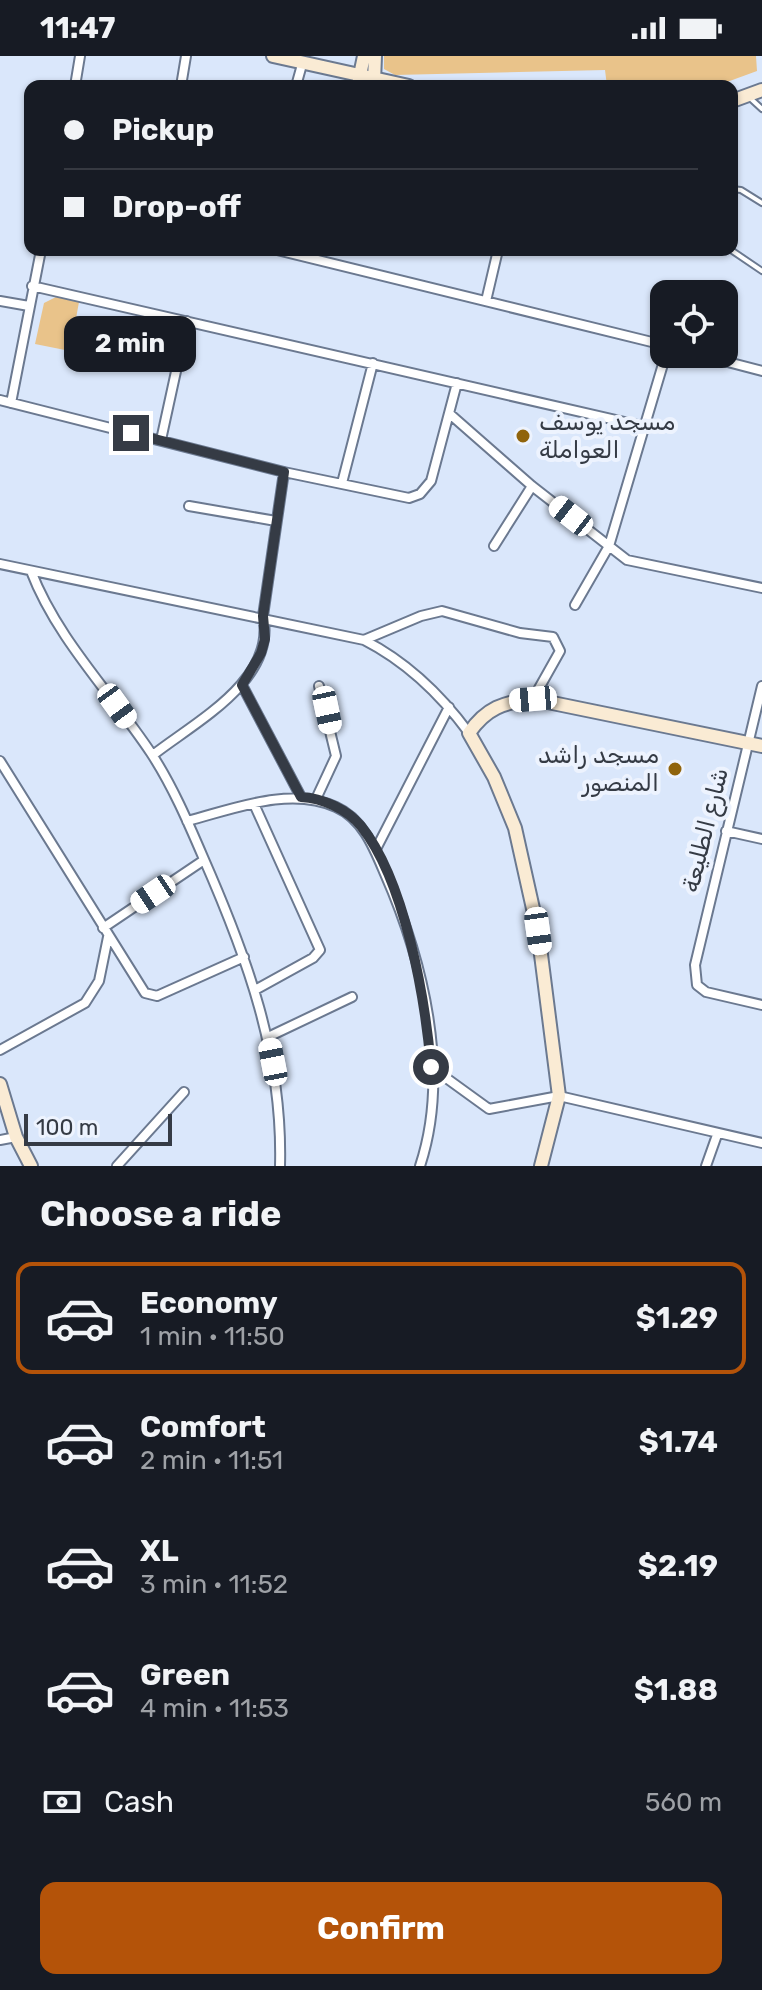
<!DOCTYPE html>
<html lang="en">
<head>
<meta charset="utf-8">
<style>
  body { margin:0; font-family:Rubik,Cairo,sans-serif; background:#242831; color:#f1f3f6; height:100vh; display:flex; flex-direction:column; font-size:30px; white-space:nowrap }
  * { box-sizing:border-box; margin:0 }
  p { font-size:26px; color:#9ea1a6 }
  .icon { flex:none; width:44px; height:44px; fill:none; stroke:currentColor; stroke-width:2; stroke-linecap:round; stroke-linejoin:round }
  .map { position:relative; height:1110px; overflow:hidden }
  .panel { display:flex; flex-direction:column; background:#171b24; flex:1 }
  .panel>* { flex:none }
  .banner { position:absolute; left:24px; top:24px; width:714px; height:176px; border-radius:16px; box-shadow:0 2px 6px #0004; display:grid; align-content:center; height:176px; padding:0 40px; background:#171b24 }
  .fabs { position:absolute; left:650px; top:224px; display:grid; gap:16px }
  .fabs a { display:grid; place-items:center; width:88px; height:88px; border-radius:16px; background:#171b24; box-shadow:0 2px 6px #0004; font-size:40px }
  .scale { position:absolute; left:24px; bottom:20px; width:148px; box-sizing:border-box; padding-left:8px; border:4px solid #353b45; border-top:0; font-size:22px; line-height:28px; white-space:nowrap; color:#353b45; -webkit-text-stroke:6px #edf3fe; paint-order:stroke }
  .end { position:absolute; width:36px; height:36px; margin:-18px; border:10px solid #353b45; background:#fff; box-shadow:0 0 0 4px #fff }
  .from { border-radius:50% }
  .bubble { position:absolute; height:56px; border-radius:16px; background:#171b24; box-shadow:0 2px 6px #0004; font-size:26px; font-weight:700; line-height:56px; text-align:center }
  .car { position:absolute; width:24px; height:48px; margin:-24px -12px; border-radius:10px; box-shadow:0 0 6px 2px #0007; background:linear-gradient(#fff 24%,#345 0 40%,#fff 0 76%,#345 0 86%,#fff 0) }
  .banner b { display:flex; align-items:center; gap:28px; height:76px; font-size:30px }
  .banner b+b { border-top:2px solid #363941 }
  .banner i { width:20px; height:20px; background:#f1f3f6 }
  ul { padding:0; list-style:none }
  li { display:flex; align-items:center; gap:24px; height:112px; margin:0 16px 12px; padding:0 24px; border:4px solid transparent; border-radius:16px }
  li div { flex:1 }
  li b { display:block; font-size:30px }
  li em { font-style:normal; font-weight:700 }
  li.selected { border-color:#b45309 }
  li>.icon { width:72px; height:72px; stroke-width:1.5 }
  h2 { padding:0 40px; font-size:36px; line-height:96px }
  .pay { display:flex; align-items:center; gap:20px; height:88px; padding:0 40px; font-size:30px }
  .pay p { margin-inline-start:auto }
  .cta { display:flex; gap:16px; margin-top:auto; padding:16px 40px }
  .cta a { flex:1; height:92px; border-radius:16px; background:#b45309; color:#fff; font-size:32px; font-weight:700; line-height:92px; text-align:center }
  .status { display:flex; justify-content:space-between; align-items:center; height:56px; padding:0 40px; background:#171b24; direction:ltr }
  .status svg { height:22px; fill:currentColor }
  .map>svg:first-child { display:block }
  .green { fill:#e9c38a }
  .lines { fill:none; stroke-linecap:round; stroke-linejoin:round }
  .lane-casing { stroke:#6b7990; stroke-width:8 }
  .street-casing { stroke:#6b7990; stroke-width:12 }
  .secondary-casing { stroke:#6b7990; stroke-width:16 }
  .lane { stroke:#fff; stroke-width:4 }
  .street { stroke:#fff; stroke-width:8 }
  .secondary { stroke:#faebd4; stroke-width:12 }
  .route { stroke:#353b45; stroke-width:10 }
  .poi-dot { fill:#90640c; stroke:#edf3fe; stroke-width:3 }
  .labels { text-anchor:middle; stroke-width:8; stroke-linejoin:round; paint-order:stroke }
  .poi-label { font-size:24px; fill:#353b45; stroke:#edf3fe; text-anchor:start }
  .street-label { font-size:24px; fill:#353b45; stroke:#edf3fe }
</style>
</head>
<body>
<div class="status"><b>11:47</b><svg viewBox="0 0 49 12"><path d="M0 12V9h3v3zM5 12V6h3v6zM10 12V3h3v9zM15 12V0h3v12zM26 1h20v11H26zM47 4h2v5h-2z"/></svg></div>
<div class="map">
<svg width="762" height="1110" viewBox="0 0 762 1110">
  <rect width="100%" height="100%" fill="#dae7fb"/>
  <path class="green" d="M384 0H756L757 15 716 30H607L605 14 395 19 384 13Z
    M56 241 79 246 70 295 35 288 44 247Z"/>
  <g class="lines">
    <g class="lane-casing">
      <path id="lane" d="M750 42 762 53
        M732 133 741 134 762 147
        M731 194 762 215"/>
    </g>
    <g class="street-casing">
      <path id="street" d="M75 30 80 0
        M181 30 186 0
        M296 30 303 5
        M277 194 664 289
        M32 230 642 370
        M0 245 29 250
        M486 245 498 194
        M697 298 762 315
        M0 344 284 416 409 442 420 438 431 425 457 327
        M11 347 41 194
        M451 359 532 430 627 504 762 532
        M161 384 187 265
        M342 427 373 307
        M189 450 276 465
        M494 490 532 430
        M0 508 364 584C407 606 441 639 469 677
        M31 515C57 583 112 638 151 697 172 729 188 766 203 801 247 901 283 999 280 1110
        M575 549 609 490 666 298
        M364 584 421 560 442 555 520 577 553 581 560 595 533 643
        M242 629 301 741
        M762 630 695 909 697 929 706 936 762 949
        M153 699C195 666 277 624 263 560L284 416
        M0 705 145 937 157 940 244 901
        M316 743 336 700 319 630
        M254 748 320 894 313 902 255 934
        M187 765C234 753 289 730 336 751 363 763 374 792 385 818 423 904 451 1017 420 1110
        M726 775 762 783
        M375 795 449 651
        M103 872 204 804
        M268 981 352 941
        M0 994 85 947 99 925 108 881
        M431 1011 489 1053 559 1040 762 1087
        M0 1084 16 1081
        M117 1110 184 1036
        M706 1110 717 1079"/>
    </g>
    <g class="secondary-casing">
      <path id="secondary" d="M273 0 409 30
        M359 24 364 0
        M374 26 375 0
        M732 45 762 34
        M0 1028 16 1081 31 1110
        M541 1110 559 1040 538 875 515 772 494 721 469 677C486 652 504 646 533 643L762 690"/>
    </g>
    <use href="#lane" class="lane"/>
    <use href="#street" class="street"/>
    <use href="#secondary" class="secondary"/>
  </g>
  <g class="lines">
    <path class="route" d="M131 377 284 416 263 560 265 583 261 597 242 629 301 741C322 742 347 753 361 770 405 825 425 941 431 1011"/>
  </g>
  <g class="poi-dot">
    <circle cx="523" cy="380" r="8"/>
    <circle cx="675" cy="713" r="8"/>
  </g>
  <g class="labels">
    <g class="poi-label">
      <text x="539" y="374">مسجد يوسف<tspan x="539" dy="28">العواملة</tspan></text>
      <text x="659" y="707" text-anchor="end">مسجد راشد<tspan x="659" dy="28">المنصور</tspan></text>
    </g>
    <g class="street-label">
      <text transform="translate(705 774) rotate(-76)" y="8">شارع الطليعة</text>
    </g>
  </g>
</svg>
<div class="fabs">
<a><svg class="icon" aria-label="locate" viewBox="0 0 24 24"><circle cx="12" cy="12" r="6"/><path d="M12 2v4M12 18v4M2 12h4M18 12h4"/></svg></a>
</div>
<div class="scale">100 m</div>
<i class="end from" style="left:431px;top:1011px"></i>
<i class="end" style="left:131px;top:377px"></i>
<div class="bubble" style="left:64px;top:260px;width:132px">2 min</div>
<i class="car" style="left:571px;top:460px;rotate:308deg"></i>
<i class="car" style="left:533px;top:643px;rotate:265deg"></i>
<i class="car" style="left:117px;top:650px;rotate:144deg"></i>
<i class="car" style="left:327px;top:654px;rotate:168deg"></i>
<i class="car" style="left:153px;top:838px;rotate:236deg"></i>
<i class="car" style="left:538px;top:875px;rotate:172deg"></i>
<i class="car" style="left:273px;top:1006px;rotate:349deg"></i>
<div class="banner">
<b><i class="from"></i>Pickup</b>
<b><i></i>Drop-off</b>
</div>
</div>
<section class="panel">
<h2>Choose a ride</h2>
<ul>
<li class="selected"><svg class="icon" aria-label="car" viewBox="0 0 24 24"><path d="M5 17H2v-5l4-1 3-4h7l3 4 3 1v5h-3M9 17h6M6 11h13"/><circle cx="7" cy="17" r="2"/><circle cx="17" cy="17" r="2"/></svg><div><b>Economy</b><p>1 min · 11:50</p></div><em>$1.29</em></li>
<li><svg class="icon" aria-label="car" viewBox="0 0 24 24"><path d="M5 17H2v-5l4-1 3-4h7l3 4 3 1v5h-3M9 17h6M6 11h13"/><circle cx="7" cy="17" r="2"/><circle cx="17" cy="17" r="2"/></svg><div><b>Comfort</b><p>2 min · 11:51</p></div><em>$1.74</em></li>
<li><svg class="icon" aria-label="car" viewBox="0 0 24 24"><path d="M5 17H2v-5l4-1 3-4h7l3 4 3 1v5h-3M9 17h6M6 11h13"/><circle cx="7" cy="17" r="2"/><circle cx="17" cy="17" r="2"/></svg><div><b>XL</b><p>3 min · 11:52</p></div><em>$2.19</em></li>
<li><svg class="icon" aria-label="car" viewBox="0 0 24 24"><path d="M5 17H2v-5l4-1 3-4h7l3 4 3 1v5h-3M9 17h6M6 11h13"/><circle cx="7" cy="17" r="2"/><circle cx="17" cy="17" r="2"/></svg><div><b>Green</b><p>4 min · 11:53</p></div><em>$1.88</em></li>
</ul>
<div class="pay"><svg class="icon" aria-label="cash" viewBox="0 0 24 24"><path d="M3 7h18v10H3z"/><circle cx="12" cy="12" r="2"/></svg>Cash<p>560 m</p></div>
<div class="cta"><a>Confirm</a></div>
</section>
</body>
</html>
